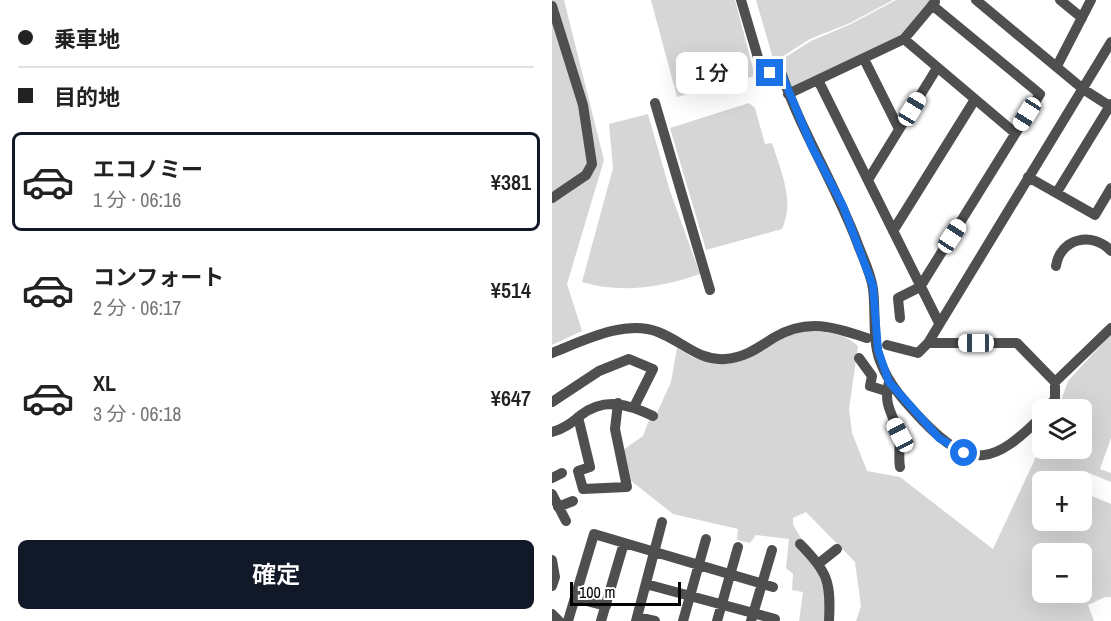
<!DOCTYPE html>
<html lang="ja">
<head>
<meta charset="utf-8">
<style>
  body { margin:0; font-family:"Archivo Narrow","Noto Sans JP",sans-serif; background:#f2f2f2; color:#222; height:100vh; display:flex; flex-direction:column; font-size:22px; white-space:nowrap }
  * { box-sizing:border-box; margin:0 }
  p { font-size:20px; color:#767676 }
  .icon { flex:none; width:33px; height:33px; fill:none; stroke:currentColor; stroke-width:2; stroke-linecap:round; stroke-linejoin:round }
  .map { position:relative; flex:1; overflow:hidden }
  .sheet { display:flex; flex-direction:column; background:#fff; width:552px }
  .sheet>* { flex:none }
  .hud { display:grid; align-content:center; height:132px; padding:0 18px; background:#fff }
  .tools { position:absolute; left:480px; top:399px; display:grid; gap:12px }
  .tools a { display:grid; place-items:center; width:60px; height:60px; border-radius:9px; background:#fff; box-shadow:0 6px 24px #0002; font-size:30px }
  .scale { position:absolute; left:18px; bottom:15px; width:111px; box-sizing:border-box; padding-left:6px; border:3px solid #000; border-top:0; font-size:16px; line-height:21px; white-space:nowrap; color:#000; -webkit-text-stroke:4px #fff; paint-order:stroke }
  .end { position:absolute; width:27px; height:27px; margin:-14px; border:8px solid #1a73e8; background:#fff; box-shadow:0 0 0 3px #fff }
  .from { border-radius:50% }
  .bubble { position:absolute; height:42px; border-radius:9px; background:#fff; box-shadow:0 6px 24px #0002; font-size:20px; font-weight:600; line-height:42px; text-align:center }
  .car { position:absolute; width:18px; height:36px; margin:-18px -9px; border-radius:8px; box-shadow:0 0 4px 2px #0007; background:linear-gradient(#fff 24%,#345 0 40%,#fff 0 76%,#345 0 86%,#fff 0) }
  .hud b { display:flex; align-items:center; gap:21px; height:57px; font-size:22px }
  .hud b+b { border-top:2px solid #e0e0e0 }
  .hud i { width:15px; height:15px; background:#222 }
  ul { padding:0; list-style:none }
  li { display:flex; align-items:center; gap:18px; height:99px; margin:0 12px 9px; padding:0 6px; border:3px solid transparent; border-radius:9px }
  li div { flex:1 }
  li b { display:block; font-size:22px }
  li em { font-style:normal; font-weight:600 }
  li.selected { border-color:#111827 }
  li>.icon { width:54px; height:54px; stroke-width:1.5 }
  .button { display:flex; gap:12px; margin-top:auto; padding:12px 18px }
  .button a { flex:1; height:69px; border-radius:9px; background:#111827; color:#fff; font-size:24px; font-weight:600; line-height:69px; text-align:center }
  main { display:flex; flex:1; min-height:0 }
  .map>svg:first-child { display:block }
  .green { fill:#d6d6d6; fill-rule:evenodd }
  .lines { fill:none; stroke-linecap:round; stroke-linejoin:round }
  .minor { stroke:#4f4f4f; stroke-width:10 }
  .route { stroke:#1a73e8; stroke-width:8 }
</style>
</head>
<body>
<main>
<section class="sheet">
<div class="hud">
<b><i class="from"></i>乗車地</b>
<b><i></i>目的地</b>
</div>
<ul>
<li class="selected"><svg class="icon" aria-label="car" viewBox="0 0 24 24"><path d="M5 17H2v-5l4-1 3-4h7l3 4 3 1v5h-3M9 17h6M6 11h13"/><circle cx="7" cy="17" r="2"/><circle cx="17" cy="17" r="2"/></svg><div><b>エコノミー</b><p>1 分 · 06:16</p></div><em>¥381</em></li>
<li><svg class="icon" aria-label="car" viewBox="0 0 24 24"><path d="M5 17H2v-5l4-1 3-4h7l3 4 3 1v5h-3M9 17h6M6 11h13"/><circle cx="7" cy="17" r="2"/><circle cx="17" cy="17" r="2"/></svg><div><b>コンフォート</b><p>2 分 · 06:17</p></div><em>¥514</em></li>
<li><svg class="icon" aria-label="car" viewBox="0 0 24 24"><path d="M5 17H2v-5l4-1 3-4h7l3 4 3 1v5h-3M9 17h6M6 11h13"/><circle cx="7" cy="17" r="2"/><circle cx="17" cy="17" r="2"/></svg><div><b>XL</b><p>3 分 · 06:18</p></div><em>¥647</em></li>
</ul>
<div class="button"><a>確定</a></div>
</section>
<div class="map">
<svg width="559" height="621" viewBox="0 0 559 621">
  <rect width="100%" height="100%" fill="#fff"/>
  <path class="green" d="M0 0H12L52 160 15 284 30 331 0 345Z
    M99 0H183L203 76 125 97Z
    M204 0H341L298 23 258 39 222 62Z
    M344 0H379L349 37 241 88 238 87 231 70 232 58 259 41 299 24Z
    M197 103 203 108 213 144 220 143C229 172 243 200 230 229L154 250 118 128Z
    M96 114 118 191 148 274C111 287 68 294 30 282L61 168 57 124Z
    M244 331C266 331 288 330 306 346L297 409 300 433 315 471 348 477 441 549 490 444V448H530V410L506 409 516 381 559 334V438L548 469 559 473V482L537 473 530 492 559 504V597H553L536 605 542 621H304L309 606 303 562 254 512 241 518V525L272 575 276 621H247L251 592 240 590 241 574 234 568 237 539 204 535 198 543 185 540 186 529 121 514 78 480 71 450 91 436 97 420 104 415 119 382 125 348 142 358 162 363ZM490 482H530V520H490ZM490 554H530V592H490Z"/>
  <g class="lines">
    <path class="minor" d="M189 0 207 61 218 73 230 75C250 133 283 184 305 242 310 256 319 273 321 289 324 312 320 340 328 361 337 385 353 402 370 420 420 472 443 463 490 416
      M424 0 531 89 559 107
      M508 0 530 18
      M0 6 31 105 40 164 34 175 0 198
      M352 39 463 133
      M312 59 347 129
      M505 66 539 0
      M266 80 387 323
      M236 94 352 39 383 2
      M103 103 158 290
      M476 177 543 215 559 188
      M316 180 385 68
      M505 192 559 104
      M341 231 422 101
      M504 266C508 238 541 231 559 251
      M348 318 346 298 368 287 488 94 380 5
      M376 343H465L503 382V398L497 410
      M335 345 366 353 376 343 559 42
      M0 353C31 341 73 319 106 332 130 341 146 361 173 359 193 358 207 347 223 337 256 318 282 327 315 338
      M307 358 320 376 318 386 334 391
      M337 382C331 404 340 413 347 433 349 438 346 457 348 467
      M503 382 559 328
      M0 402 47 371 77 359 101 369 82 407
      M26 417 38 467 26 471 31 489 75 487 63 429 66 403
      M0 432C12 429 19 423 29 415 53 397 76 404 101 416
      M0 478 10 473
      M0 494 14 521
      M6 507 21 501
      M248 544C276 572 279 582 277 621
      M0 560 3 577 0 586
      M266 564 285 549
      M94 584 223 619
      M23 598 54 606
      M0 614 7 621
      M85 617 103 621
      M16 621 42 534 221 587
      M49 621 72 543
      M84 621 110 522
      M131 621 154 539
      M165 621 186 547
      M199 621 220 550"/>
  </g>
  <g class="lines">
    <path class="route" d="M218 73 230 75 260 147 291 206 321 286 326 350 337 382 387 438 412 453"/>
  </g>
</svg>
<div class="tools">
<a><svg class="icon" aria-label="layers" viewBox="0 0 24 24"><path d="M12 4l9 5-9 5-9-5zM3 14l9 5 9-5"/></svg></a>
<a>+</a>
<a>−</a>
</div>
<div class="scale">100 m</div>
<i class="end from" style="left:412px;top:453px"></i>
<i class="end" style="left:218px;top:73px"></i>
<div class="bubble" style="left:124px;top:52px;width:72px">1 分</div>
<i class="car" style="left:360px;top:109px;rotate:31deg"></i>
<i class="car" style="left:475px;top:114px;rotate:212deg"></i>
<i class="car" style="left:400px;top:236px;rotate:33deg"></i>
<i class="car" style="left:424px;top:343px;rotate:270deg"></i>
<i class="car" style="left:348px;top:435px;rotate:332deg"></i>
</div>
</main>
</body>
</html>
